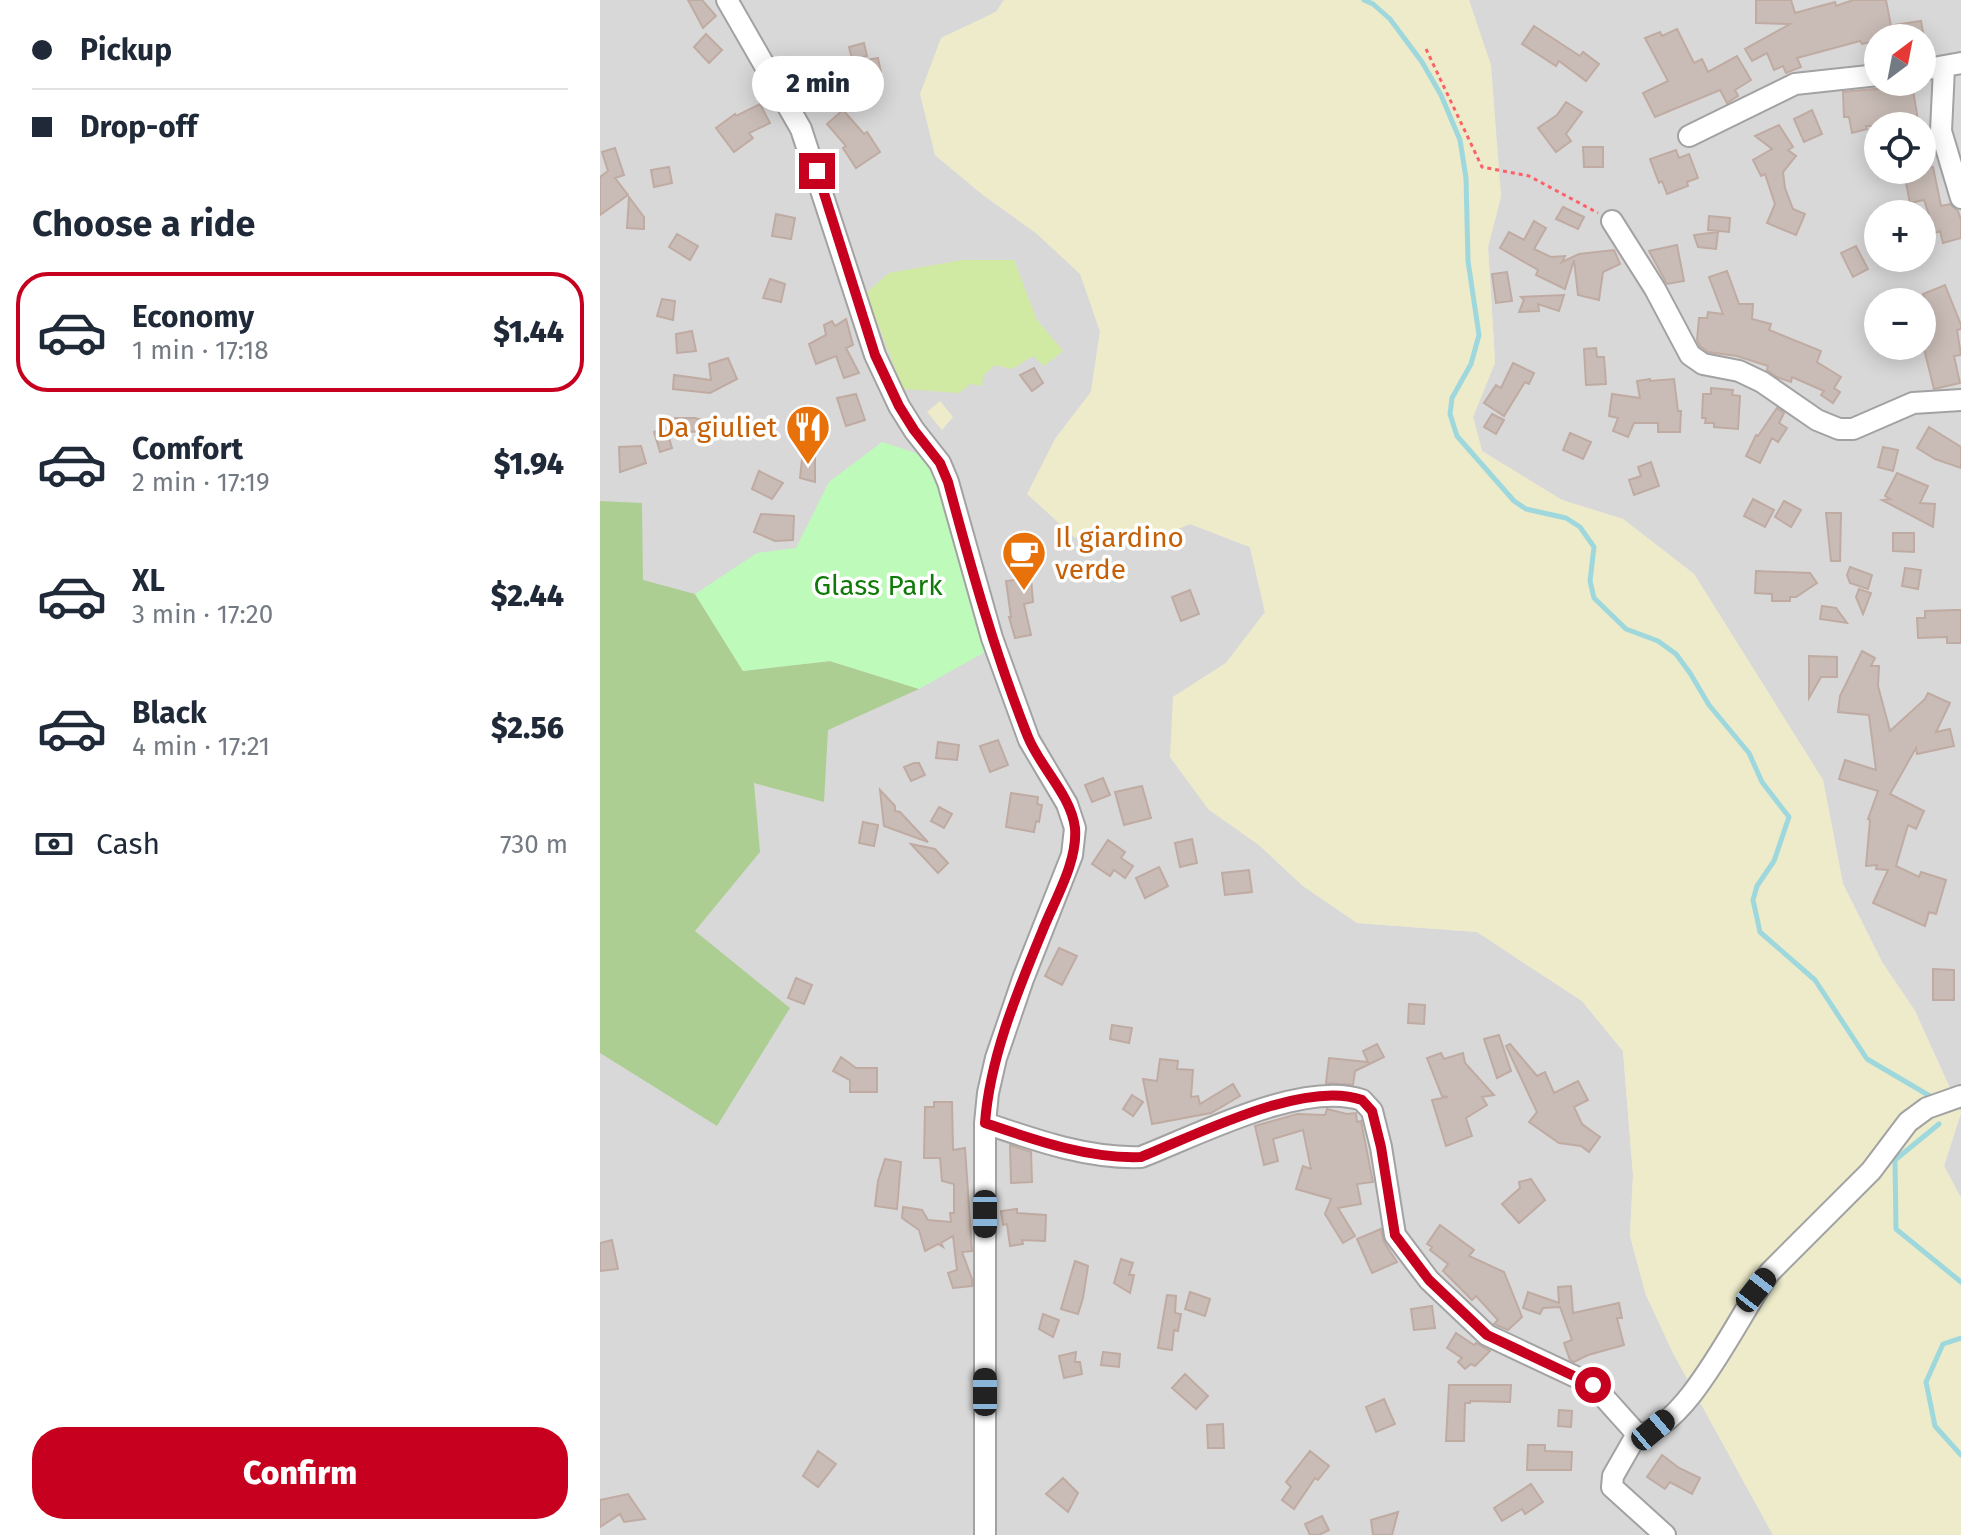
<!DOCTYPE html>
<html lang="en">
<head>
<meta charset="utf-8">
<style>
  body { margin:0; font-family:"Fira Sans",sans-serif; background:#f6f6f7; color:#1f2937; height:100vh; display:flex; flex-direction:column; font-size:30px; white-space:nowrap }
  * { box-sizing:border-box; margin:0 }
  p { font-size:26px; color:#747a83 }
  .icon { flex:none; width:44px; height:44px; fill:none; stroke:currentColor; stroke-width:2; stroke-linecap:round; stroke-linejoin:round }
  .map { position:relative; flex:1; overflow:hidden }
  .side { display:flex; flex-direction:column; background:#fff; width:600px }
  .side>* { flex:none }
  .hud { display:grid; align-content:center; height:176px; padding:0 32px; background:#fff }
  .needle { width:52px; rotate:32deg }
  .controls { position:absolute; left:1264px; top:24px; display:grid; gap:16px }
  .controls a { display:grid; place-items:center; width:72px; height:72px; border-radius:50%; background:#fff; box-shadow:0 4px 20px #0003; font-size:40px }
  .end { position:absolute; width:36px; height:36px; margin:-18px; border:10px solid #c6001e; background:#fff; box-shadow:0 0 0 4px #fff }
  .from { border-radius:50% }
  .bubble { position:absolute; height:56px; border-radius:28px; background:#fff; box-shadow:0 4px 20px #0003; font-size:26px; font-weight:800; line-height:56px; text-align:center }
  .car { position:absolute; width:24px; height:48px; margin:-24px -12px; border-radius:10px; box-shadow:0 0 6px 2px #0007; background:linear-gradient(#222 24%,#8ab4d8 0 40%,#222 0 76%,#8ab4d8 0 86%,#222 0) }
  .hud b { display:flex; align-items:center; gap:28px; height:76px; font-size:30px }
  .hud b+b { border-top:2px solid #e0e1e3 }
  .hud i { width:20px; height:20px; background:#1f2937 }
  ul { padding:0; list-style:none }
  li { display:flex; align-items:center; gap:24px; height:120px; margin:0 16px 12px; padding:0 16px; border:4px solid transparent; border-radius:32px }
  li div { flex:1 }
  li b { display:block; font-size:30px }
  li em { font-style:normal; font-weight:800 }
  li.current { border-color:#c6001e }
  li>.icon { width:72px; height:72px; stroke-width:1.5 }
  h2 { padding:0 32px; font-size:36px; line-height:96px }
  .pay { display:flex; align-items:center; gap:20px; height:88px; padding:0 32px; font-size:30px }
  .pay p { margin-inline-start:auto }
  .cta { display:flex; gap:16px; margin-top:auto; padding:16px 32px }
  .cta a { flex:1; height:92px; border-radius:32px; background:#c6001e; color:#fff; font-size:32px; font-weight:800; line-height:92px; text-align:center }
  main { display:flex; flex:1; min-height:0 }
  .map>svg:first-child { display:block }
  .residential { fill:#d9d8d8; fill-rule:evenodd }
  .farmland { fill:#edebca }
  .grass { fill:#d1eaa3 }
  .forest { fill:#adce93 }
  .park { fill:#befaba }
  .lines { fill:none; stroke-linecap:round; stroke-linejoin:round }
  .stream { stroke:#9ed8dd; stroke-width:5 }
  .building { fill:#c9bcb6; stroke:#bfaba2; stroke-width:2 }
  .minor-casing { stroke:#a2a2a2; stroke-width:24 }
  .path { stroke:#fd6168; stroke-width:3; stroke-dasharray:4 4; stroke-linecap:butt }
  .minor { stroke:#fff; stroke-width:20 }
  .route { stroke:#c6001e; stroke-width:10 }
  .labels { text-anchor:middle; stroke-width:7; stroke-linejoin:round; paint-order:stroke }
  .food-label { font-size:28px; fill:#c56008; stroke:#fff; text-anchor:end }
  .park-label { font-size:28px; fill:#107a08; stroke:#fff }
</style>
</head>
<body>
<main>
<section class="side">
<div class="hud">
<b><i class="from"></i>Pickup</b>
<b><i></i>Drop-off</b>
</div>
<h2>Choose a ride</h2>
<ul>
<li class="current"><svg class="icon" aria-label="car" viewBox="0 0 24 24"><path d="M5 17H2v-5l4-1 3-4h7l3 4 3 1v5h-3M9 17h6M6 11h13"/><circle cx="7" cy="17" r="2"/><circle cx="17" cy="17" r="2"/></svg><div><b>Economy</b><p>1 min · 17:18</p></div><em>$1.44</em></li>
<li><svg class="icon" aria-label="car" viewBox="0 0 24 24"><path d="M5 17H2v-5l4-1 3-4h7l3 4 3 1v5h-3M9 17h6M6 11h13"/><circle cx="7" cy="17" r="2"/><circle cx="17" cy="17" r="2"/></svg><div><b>Comfort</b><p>2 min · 17:19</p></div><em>$1.94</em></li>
<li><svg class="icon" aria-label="car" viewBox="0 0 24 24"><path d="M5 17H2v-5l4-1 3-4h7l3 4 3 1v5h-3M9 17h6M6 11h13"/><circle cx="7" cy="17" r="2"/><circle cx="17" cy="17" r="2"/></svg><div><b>XL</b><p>3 min · 17:20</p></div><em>$2.44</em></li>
<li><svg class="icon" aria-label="car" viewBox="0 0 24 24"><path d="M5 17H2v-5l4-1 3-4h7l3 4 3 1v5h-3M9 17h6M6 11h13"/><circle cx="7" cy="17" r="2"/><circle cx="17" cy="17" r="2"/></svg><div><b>Black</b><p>4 min · 17:21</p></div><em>$2.56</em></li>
</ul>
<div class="pay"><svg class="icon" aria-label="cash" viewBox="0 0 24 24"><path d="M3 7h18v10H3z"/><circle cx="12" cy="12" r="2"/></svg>Cash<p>730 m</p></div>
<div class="cta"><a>Confirm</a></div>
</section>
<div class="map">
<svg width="1361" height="1535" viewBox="0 0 1361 1535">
  <rect width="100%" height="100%" fill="#ede7e0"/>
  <path class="residential" d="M0 0H404L396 12 341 38 335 155 383 195 436 233 481 274 500 332 491 392 455 439 534 547 590 524 650 547 665 612 626 663 573 697 608 809 659 845 703 886 757 923 877 932 982 1001 1023 1051 1033 1175 1030 1236 1046 1295 1073 1353 1173 1535H0Z
    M869 0H1361V1198L1344 1166 1361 1112 1315 1011 1282 962 1243 884 1223 780 1094 574 1023 519 962 500 882 451 873 417 895 362 888 247 901 196ZM1278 38H1322V82H1278ZM1278 126H1322V170H1278ZM1278 214H1322V258H1278ZM1278 302H1322V346H1278Z"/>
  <path class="farmland" d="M404 0H869L891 65 901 196 888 247 895 363 873 417 882 451 962 500 1023 519 1094 574 1223 780 1243 884 1282 962 1315 1011 1361 1113 1344 1166 1361 1198V1535H1173L1073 1353 1046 1295 1030 1236 1033 1175 1023 1051 982 1001 877 932 757 923 703 886 659 845 608 809 570 757 573 697 626 663 665 612 650 547 590 524 534 547 474 537 427 494 455 439 491 392 500 331 480 274 436 233 383 195 335 155 320 94 341 38 396 12Z
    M340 401 353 417 342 430 327 412Z"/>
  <path class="grass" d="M362 260H414L437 320 463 351 444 366 433 356 412 369 395 365 383 376 382 386 371 384 359 393 303 389 266 293 289 273Z"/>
  <path class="forest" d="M0 501 42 503 43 580 95 594 143 671 230 661 319 689 228 730 224 802 154 783 160 852 95 931 190 1008 117 1126 0 1053Z"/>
  <path class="park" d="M282 442 316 453 340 474 387 651 319 689 230 661 143 671 95 594 157 553 196 548 229 482Z"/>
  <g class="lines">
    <path class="stream" d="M764 0 773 4 790 19 822 62 841 95 860 140 866 178 868 261 879 335 871 364 852 398 850 414 857 436 914 501 926 509 966 518 980 527 994 547 990 581 994 598 1026 629 1058 641 1076 654 1090 673 1109 705 1149 753 1162 782 1189 817 1174 861 1157 886 1153 900 1160 932 1215 980 1267 1059 1335 1099
      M1339 1124 1295 1160 1296 1229 1361 1282
      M1361 1338 1343 1344 1326 1382 1335 1426 1361 1455"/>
  </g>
  <path class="building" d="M88 0H102L116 16 103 28Z
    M1156 0H1191L1195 13 1235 2 1236 6 1253 0H1286L1293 36 1262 44 1260 41 1197 58 1201 67 1186 73 1183 66 1174 70 1167 53 1152 61 1145 49 1190 24 1156 23Z
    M1321 21 1324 38H1296L1294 25Z
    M934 26 980 56 983 52 999 64 986 81 959 61 956 66 922 44Z
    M1077 29 1094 63 1102 59 1108 72 1137 56 1151 80 1135 90 1138 96 1127 103 1120 90 1055 117 1043 93 1068 81 1045 38 1060 32 1062 36Z
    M106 34 122 50 109 63 94 47Z
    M264 43 267 56 252 59 249 47Z
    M278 58 281 73 264 76 261 61Z
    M1274 89 1313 90 1319 126H1266L1267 129 1252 133 1249 117H1244L1243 92Z
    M966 102 982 112 966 134 971 141 956 152 938 128 957 115Z
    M160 104 170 123 149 133 153 138 134 152 116 128 135 114 136 116Z
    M243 110 264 134 267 132 280 152 256 168 243 148 246 146 227 124Z
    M1212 110 1222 134 1204 142 1194 119Z
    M1179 125 1193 147 1188 150 1196 156 1183 172 1185 188 1193 209 1205 214 1196 235 1167 223 1175 204 1165 174 1161 176 1153 160 1172 149 1155 136Z
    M983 147H1003V167H984Z
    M15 148 24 175 15 178 28 195 0 215V177L8 171 2 152Z
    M1076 150 1079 158 1089 154 1098 178 1087 182 1088 186 1067 194 1062 181 1059 183 1050 159Z
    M69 167 72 183 54 187 51 170Z
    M1333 167 1341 206 1350 204 1358 211 1361 220V238L1343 243 1340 231 1335 233 1324 200 1310 203 1304 173Z
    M29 197 44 217V229L27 228Z
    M963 207 984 217 978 229 956 219Z
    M176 214 195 218 191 239 172 236Z
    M1109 216 1130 218 1129 232 1108 230Z
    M934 221 946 228 934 249 951 257 965 256 962 262 979 254 1014 250 1020 264 1003 272 999 300 978 295 974 260 965 289 936 275 938 270 900 248 909 232 924 240Z
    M1118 232 1116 249 1098 247 1094 235Z
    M77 234 98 246 90 260 69 247Z
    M1077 245 1084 281 1067 284 1049 251Z
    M1256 246 1268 269 1253 277 1241 253Z
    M1127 271 1139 304H1153L1152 319 1171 324 1169 330 1221 351 1217 362 1241 377 1234 388 1240 392 1233 403 1221 395 1224 391 1192 377 1191 382 1177 377 1167 370 1168 366 1137 356 1108 352 1100 346 1097 340 1099 318H1107L1108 312 1123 314 1109 277Z
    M907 272 912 301 896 303 892 274Z
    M170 279 185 284 181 302 163 298Z
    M1345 285 1361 325V329L1357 330 1361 355 1354 356 1360 383 1334 389 1324 349H1322V317L1333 318 1323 294Z
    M964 295 959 311 938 304 939 311 919 312 924 300 921 297Z
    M62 299 75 301 73 320 57 316Z
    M246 319 253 345 246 348 259 373 244 378 236 356 216 364 209 344 226 335 224 325 232 321 235 326Z
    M92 331 96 351 77 353 76 334Z
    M996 348 997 357H1004L1006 384 986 385 984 349Z
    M128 358 137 379 110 393 73 389 74 375 111 380 109 364Z
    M913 363 934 373 929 384 925 382 904 416 884 403 896 385 901 388Z
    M434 368 443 383 432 391 420 375Z
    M1050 379V381L1074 379 1078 411H1081L1080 432H1058V423H1034L1028 437 1013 431 1018 418 1009 416 1012 394 1040 398 1037 381Z
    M1111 388 1133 390 1132 395 1140 396 1138 429 1114 427V423H1105L1106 418H1102L1103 394H1111Z
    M256 394 265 420 246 426 237 398Z
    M1177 408 1184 413 1179 423 1187 428 1178 442 1172 438 1160 463 1146 456 1156 435 1158 436Z
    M892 414 904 420 896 434 884 427Z
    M75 418H95L129 428 128 433 74 431Z
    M1329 427 1361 447V468L1335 459 1317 448Z
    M66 428 72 448 60 452 54 432Z
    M970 433 991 442 983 459 963 450Z
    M41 446 46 463 20 472 19 447Z
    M1283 447 1298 450 1293 471 1278 467Z
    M203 450 215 454V482L200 478Z
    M1051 462 1059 486 1034 495 1029 480 1041 476 1038 467Z
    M159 471 183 483 172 499 152 489Z
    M1297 473 1328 486 1320 503 1335 504 1333 527 1282 500 1290 499 1285 496Z
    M1153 499 1174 510 1165 527 1144 516Z
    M1184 501 1201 510 1191 527 1175 517Z
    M1226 513H1241L1240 561H1231Z
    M161 514 194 516 193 540 175 541 154 532Z
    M1293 533H1314V552L1293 551Z
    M1250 567 1272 575 1268 589 1250 583 1247 575Z
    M1305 568 1321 570 1318 589 1302 586Z
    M1156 571 1210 573 1217 583 1196 597H1190V601H1172V594L1155 593Z
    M431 578 433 602 424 604 431 635 415 638 409 617H411L406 581Z
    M1259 589 1271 593 1263 614 1256 597Z
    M590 590 599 614 581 621 572 597Z
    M1222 606 1236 608 1247 623 1220 619Z
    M1356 610H1361V643H1347V637L1318 638 1317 618H1325V611Z
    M1262 651 1275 658 1271 666H1279L1278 686 1290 731 1325 699 1328 693 1350 703 1336 732 1350 729 1354 746 1317 754 1316 748 1290 794 1324 811 1316 829 1308 825 1296 866 1319 877 1321 872 1346 880 1336 914 1329 912 1325 926 1273 903 1288 870 1276 869 1277 865 1266 866 1270 820 1268 819 1278 791 1239 779 1245 760 1276 770 1269 715 1238 712 1240 696Z
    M1209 656 1237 657V677H1221L1209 698Z
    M398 740 408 765 390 772 380 746Z
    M338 742 359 745 357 760 336 758Z
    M314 763H319L325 775 311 781 304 767Z
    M503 778 510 795 492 802 485 785Z
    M542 786 551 818 524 825 515 792Z
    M280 790 295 806V811L300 812 328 842 284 826Z
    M411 793 438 797 437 804 442 805 439 822 436 821 434 832 406 827Z
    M339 807 352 814 344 828 331 821Z
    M263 822 278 825 274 846 259 843Z
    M592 839 597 863 580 867 575 843Z
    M508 840 525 852 521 858 533 866 525 878 514 870 510 876 492 864Z
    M311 844 335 849 348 863 338 873Z
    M559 867 568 886 545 898 536 878Z
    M649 870 652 892 625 895 622 873Z
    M459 948 477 956 462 985 445 976Z
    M1333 969 1354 970V1000H1333Z
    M196 978 212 985 204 1004 188 998Z
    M809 1004 825 1005 824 1024 808 1023Z
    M512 1025 532 1028 529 1043 510 1039Z
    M899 1035 911 1071 897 1078 884 1039Z
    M777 1044 784 1057 755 1071 753 1085 726 1083 729 1058 768 1062 763 1051Z
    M910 1044 937 1076 945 1072 954 1093 978 1081 988 1100 974 1107 982 1124 1000 1137 989 1152 981 1146 959 1143 929 1122 937 1112 906 1046Z
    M841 1053 844 1059 863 1053 865 1063 894 1095 882 1097 887 1105 866 1118 872 1136 846 1146 832 1100 848 1097 842 1096 827 1058Z
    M241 1057 256 1068H277V1092H250V1080L233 1071Z
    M560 1059 578 1061 577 1069 593 1070 591 1097 598 1096 600 1104 633 1084 640 1096 611 1113 552 1124 543 1079 557 1081Z
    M532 1095 543 1102 533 1116 523 1109Z
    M334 1102H352L353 1150 365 1148 372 1251 362 1252 372 1279V1286L353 1288 348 1273 357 1270 353 1236 341 1243 343 1247 338 1244 325 1251 319 1230 302 1218 303 1207 322 1210 328 1220 351 1222 350 1213H354V1184L342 1181 340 1158H324L325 1107H334Z
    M727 1109 747 1114 756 1113 757 1122 761 1121 773 1182 757 1184 761 1204 738 1208 755 1236 743 1243 725 1214 731 1199 696 1189 703 1166 711 1169 703 1130 673 1139 678 1161 664 1165 655 1126 697 1114 725 1115Z
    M410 1145 431 1152 432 1182 411 1183Z
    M285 1159 301 1162 297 1209 275 1206 278 1181Z
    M931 1179 945 1200 919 1223 902 1204 920 1188 919 1182Z
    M417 1209V1213L446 1215 445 1241 422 1240 423 1244 410 1246 407 1224 403 1225 401 1211Z
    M840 1225 874 1250 869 1256 904 1272 922 1317 908 1330 894 1324 898 1320 876 1296 872 1300 843 1271 848 1264 830 1250 832 1247 827 1244Z
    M781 1229 784 1242 797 1262 772 1273 757 1239Z
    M12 1240 18 1269 0 1271V1243Z
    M521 1259 533 1263 529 1275H534L530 1293 514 1283Z
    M475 1261 488 1266 483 1298 478 1314 461 1309Z
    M971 1286 973 1313 1019 1303 1022 1318H1017L1024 1345 988 1355 974 1362 970 1360 964 1343 972 1340 960 1307 943 1308 940 1314 923 1308 928 1292 959 1303 958 1287Z
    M590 1292 610 1299 605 1316 585 1309Z
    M567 1295 576 1296 575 1313 581 1314 578 1331 574 1330 572 1350 558 1348Z
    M832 1306 835 1328 814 1330 811 1309Z
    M443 1314 459 1320 453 1337 439 1329Z
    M856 1333 874 1345 876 1343 890 1351 875 1366 871 1364 865 1369 858 1362 862 1358 847 1348Z
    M476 1352 475 1362H480L482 1374 464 1378 459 1356Z
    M503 1352 520 1354 519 1367 501 1365Z
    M585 1374 608 1396 596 1409 572 1388Z
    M849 1385H911L910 1402 870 1401V1403H865L864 1441H846Z
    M784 1399 795 1424 776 1432 766 1407Z
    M959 1410 972 1411 971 1427 958 1426Z
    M623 1424 624 1448H608L607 1425Z
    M928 1445H945V1451L972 1452 971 1470H927Z
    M218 1451 236 1464 218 1487 203 1476Z
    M710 1451 729 1466 718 1480 715 1478 694 1509 682 1500 691 1487 686 1482Z
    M1062 1455 1079 1468 1100 1478 1092 1494 1070 1482 1065 1489 1047 1477Z
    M463 1478 478 1493 468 1512 446 1494Z
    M931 1484 943 1502 925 1514 922 1509 902 1521 894 1508Z
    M28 1494 45 1519 24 1522 20 1514 0 1527V1500Z
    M798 1512 792 1535H773L771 1520Z
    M722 1516 729 1530 719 1535H710L705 1524Z"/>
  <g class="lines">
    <g class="minor-casing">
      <path id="minor" d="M127 0 201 129 275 355 299 406 314 430 340 463 348 482 392 638 429 740 467 804 475 828 472 855 423 979 396 1058 388 1093 385 1123V1535
        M1344 68 1341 131 1361 198
        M1322 70 1361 63
        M1089 136 1195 84 1278 75
        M1012 221 1055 289 1090 355 1103 364 1139 371 1162 382 1217 420 1239 429H1253L1313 403 1361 400
        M385 1123C435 1140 488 1159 541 1157 598 1135 703 1080 762 1100L772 1111 781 1147 795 1235 829 1280 887 1335 993 1385 1037 1434
        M1065 1535 1012 1487 1013 1476 1037 1434C1086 1433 1141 1310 1170 1272L1271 1171 1308 1122 1327 1108 1361 1096"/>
    </g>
    <path class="path" d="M826 49 882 167 929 176 998 213"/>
    <use href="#minor" class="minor"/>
  </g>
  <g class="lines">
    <path class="route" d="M217 171 275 355 299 406 314 430 340 463 348 482C371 568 395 654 428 737 440 767 471 795 475 828 478 862 454 901 442 932 417 993 390 1057 385 1123 435 1140 488 1159 541 1157 596 1135 705 1079 762 1100L772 1111 781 1147 795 1235 829 1280 887 1335 993 1385"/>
  </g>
  <defs>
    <g id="restaurant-pin" transform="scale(2.3)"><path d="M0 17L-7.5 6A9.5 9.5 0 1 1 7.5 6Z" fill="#e8710a" stroke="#fff"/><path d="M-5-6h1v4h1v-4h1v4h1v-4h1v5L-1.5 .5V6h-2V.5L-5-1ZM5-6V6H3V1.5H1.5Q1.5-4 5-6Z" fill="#fff"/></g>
    <g id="cafe-pin" transform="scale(2.3)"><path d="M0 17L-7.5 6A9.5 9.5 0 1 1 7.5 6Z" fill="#e8710a" stroke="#fff"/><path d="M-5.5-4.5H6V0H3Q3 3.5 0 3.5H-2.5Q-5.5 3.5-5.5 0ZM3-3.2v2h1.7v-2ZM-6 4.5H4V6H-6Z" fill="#fff"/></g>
  </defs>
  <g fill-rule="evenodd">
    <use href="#restaurant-pin" x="208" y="427"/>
    <use href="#cafe-pin" x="424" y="553"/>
  </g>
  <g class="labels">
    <g class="food-label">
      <text x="177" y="437">Da giuliet</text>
      <text x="455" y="547" text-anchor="start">Il giardino<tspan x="455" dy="32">verde</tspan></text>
    </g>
    <g class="park-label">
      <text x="278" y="595">Glass Park</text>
    </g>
  </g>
</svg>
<div class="controls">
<a><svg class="needle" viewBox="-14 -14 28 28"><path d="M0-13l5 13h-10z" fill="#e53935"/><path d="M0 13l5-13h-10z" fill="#747a83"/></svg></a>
<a><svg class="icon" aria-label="locate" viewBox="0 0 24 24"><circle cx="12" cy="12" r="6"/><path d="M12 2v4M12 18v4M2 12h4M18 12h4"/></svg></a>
<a>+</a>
<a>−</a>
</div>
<i class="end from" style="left:993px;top:1385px"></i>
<i class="end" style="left:217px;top:171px"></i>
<div class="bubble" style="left:152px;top:56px;width:132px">2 min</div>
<i class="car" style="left:385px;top:1214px;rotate:180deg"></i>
<i class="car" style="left:1156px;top:1290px;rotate:38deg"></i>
<i class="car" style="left:385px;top:1392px;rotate:0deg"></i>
<i class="car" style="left:1053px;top:1430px;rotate:50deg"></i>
</div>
</main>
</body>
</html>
